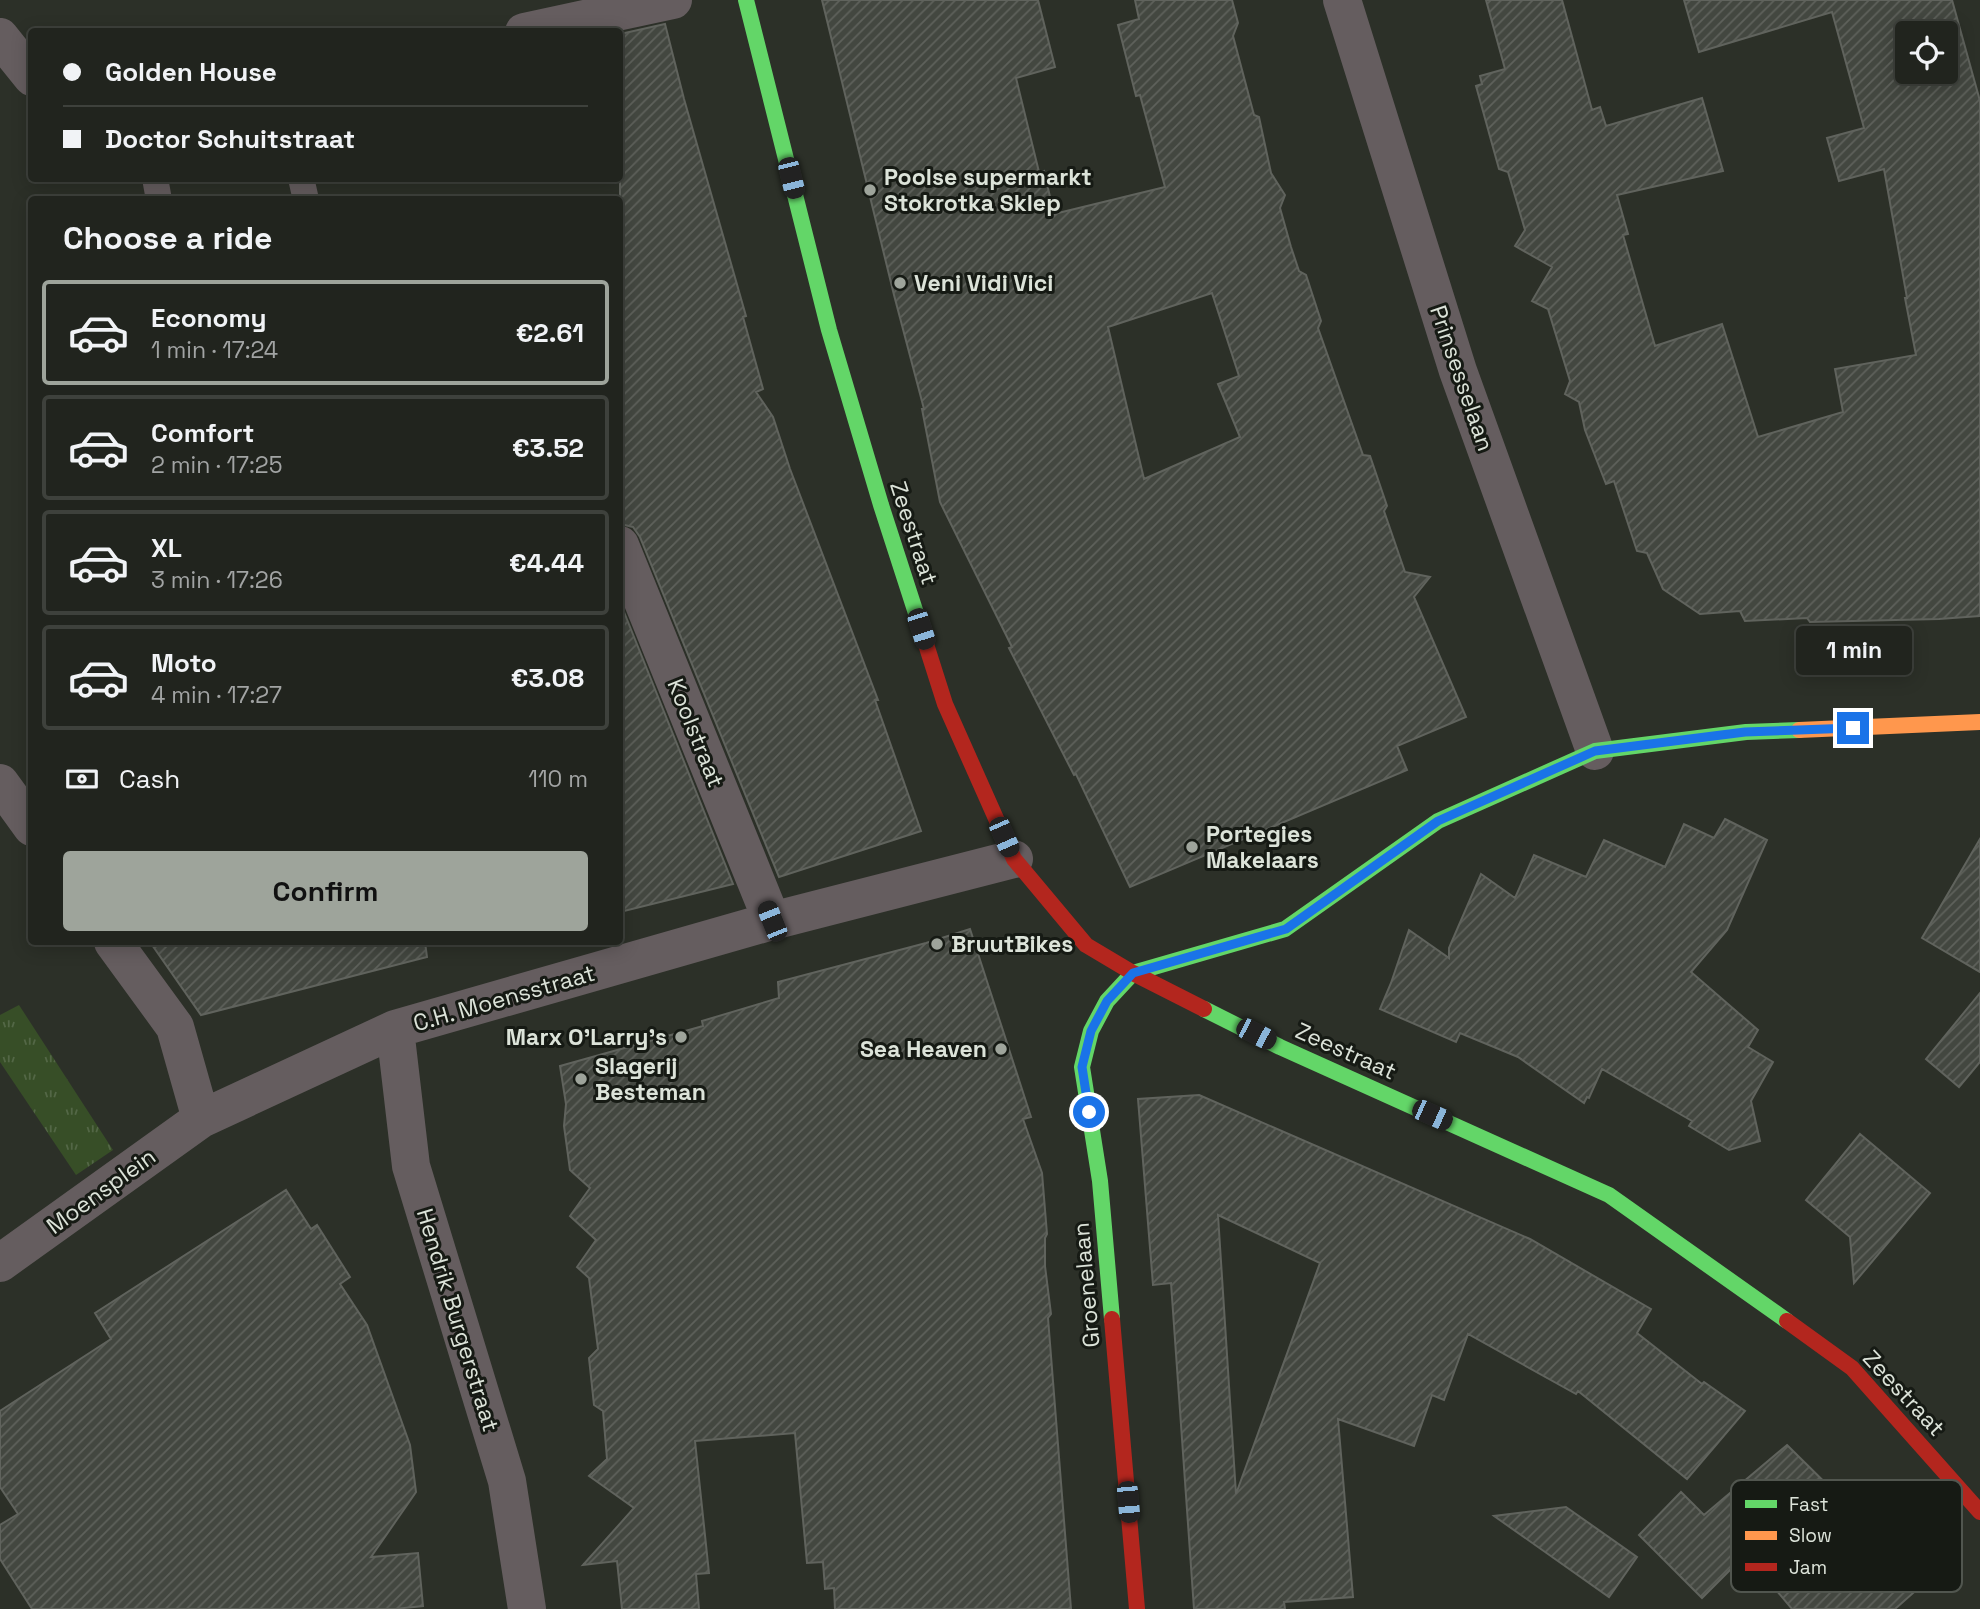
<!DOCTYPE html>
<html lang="en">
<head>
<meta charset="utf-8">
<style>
  body { margin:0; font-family:"Space Grotesk",sans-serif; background:#292c27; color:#f1f3f6; height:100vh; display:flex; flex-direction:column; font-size:26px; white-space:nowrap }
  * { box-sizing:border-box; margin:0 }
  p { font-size:23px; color:#a2a4a4 }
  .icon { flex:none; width:38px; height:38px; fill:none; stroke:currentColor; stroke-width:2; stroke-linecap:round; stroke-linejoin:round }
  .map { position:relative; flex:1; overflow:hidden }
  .details { position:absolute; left:28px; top:196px; width:595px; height:749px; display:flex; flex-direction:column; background:#21241e; border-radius:7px; box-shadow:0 4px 18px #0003,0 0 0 2px #3e413c }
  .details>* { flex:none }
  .hud { position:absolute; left:28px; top:28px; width:595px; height:154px; border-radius:7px; box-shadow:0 4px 18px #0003,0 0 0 2px #3e413c; display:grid; align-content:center; height:154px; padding:0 35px; background:#21241e }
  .tools { position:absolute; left:1895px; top:21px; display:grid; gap:14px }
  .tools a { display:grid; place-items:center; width:63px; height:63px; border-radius:7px; background:#21241e; box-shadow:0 4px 18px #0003,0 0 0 2px #3e413c; font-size:35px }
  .end { position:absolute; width:32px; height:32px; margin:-16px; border:9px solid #1a73e8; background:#fff; box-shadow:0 0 0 4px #fff }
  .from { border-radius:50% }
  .bubble { position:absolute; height:49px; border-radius:7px; background:#21241e; box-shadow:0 4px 18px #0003,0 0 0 2px #3e413c; font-size:23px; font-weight:700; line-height:49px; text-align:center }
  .car { position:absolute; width:21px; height:42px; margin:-21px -10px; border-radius:9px; box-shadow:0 0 5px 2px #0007; background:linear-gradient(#222 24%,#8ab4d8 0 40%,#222 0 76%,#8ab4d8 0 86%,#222 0) }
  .hud b { display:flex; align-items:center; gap:24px; height:66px; font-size:26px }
  .hud b+b { border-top:2px solid #3e413c }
  .hud i { width:18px; height:18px; background:#f1f3f6 }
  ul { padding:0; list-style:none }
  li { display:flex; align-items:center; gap:21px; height:105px; margin:0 14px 10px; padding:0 21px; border:4px solid #3e413c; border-radius:7px }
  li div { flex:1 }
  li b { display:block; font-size:26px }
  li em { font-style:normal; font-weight:700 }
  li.active { border-color:#9ea49b }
  li>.icon { width:63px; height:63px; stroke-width:1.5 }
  h2 { padding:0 35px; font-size:32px; line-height:84px }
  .pay { display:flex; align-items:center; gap:18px; height:77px; padding:0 35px; font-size:26px }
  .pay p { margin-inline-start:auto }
  .button { display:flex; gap:14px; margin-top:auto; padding:14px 35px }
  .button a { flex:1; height:80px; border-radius:7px; background:#9ea49b; color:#111; font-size:28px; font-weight:700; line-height:80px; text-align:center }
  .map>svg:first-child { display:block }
  .grass { fill:url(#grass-tufts) }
  .building { fill:url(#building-hatch); stroke:#60635d; stroke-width:2; fill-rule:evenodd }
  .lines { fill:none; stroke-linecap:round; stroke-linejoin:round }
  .lane { stroke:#655d5f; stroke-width:26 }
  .street { stroke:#655d5f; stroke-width:38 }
  .fast { stroke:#63d668; stroke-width:16 }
  .slow { stroke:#ff974d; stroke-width:16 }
  .jam { stroke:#b3261e; stroke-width:16 }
  .route { stroke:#1a73e8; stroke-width:9 }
  .poi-dot { fill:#9ea49b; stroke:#161a14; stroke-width:2.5 }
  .labels { text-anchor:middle; stroke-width:6; stroke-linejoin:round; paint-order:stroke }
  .poi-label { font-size:23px; font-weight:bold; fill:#dce3d9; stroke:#161a14; text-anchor:start }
  .street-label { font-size:23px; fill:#dce3d9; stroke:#161a14 }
  .key { fill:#161a14; stroke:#51564f; stroke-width:2 }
  .key-label { font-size:19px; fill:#dce3d9 }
</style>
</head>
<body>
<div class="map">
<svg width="1980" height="1609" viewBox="0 0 1980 1609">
  <defs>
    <pattern id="grass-tufts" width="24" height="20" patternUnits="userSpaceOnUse" patternTransform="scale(1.75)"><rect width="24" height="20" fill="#374e27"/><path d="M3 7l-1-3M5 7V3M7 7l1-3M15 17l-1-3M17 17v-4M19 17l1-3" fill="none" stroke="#536746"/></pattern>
    <pattern id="building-hatch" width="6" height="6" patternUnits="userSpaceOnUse" patternTransform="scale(1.75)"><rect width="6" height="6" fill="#434740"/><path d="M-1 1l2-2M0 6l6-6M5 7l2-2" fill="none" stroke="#5e615b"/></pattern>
  </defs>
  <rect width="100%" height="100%" fill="#2c3028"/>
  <path class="grass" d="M19 1005 113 1150 76 1175 0 1062V1015Z"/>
  <path class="building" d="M822 0H1038L1055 67 1016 78 1039 172 1044 171 1054 214 1165 187 1140 95 1136 96 1118 25 1139 19 1135 0H1232L1238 23 1233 36 1254 115 1259 117 1271 173 1285 195 1280 208 1291 247 1299 271 1306 275 1321 321 1318 328 1363 455 1370 456 1383 494 1387 506 1384 511 1405 572 1430 577 1414 597 1466 717 1397 746 1407 770 1130 887 1076 774 1074 775 1009 648 1012 647 940 502 922 409H924L894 295ZM1212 293 1239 376 1218 384 1240 437 1144 479 1108 327Z
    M1486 0H1562L1592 110 1600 107 1606 126 1702 98 1723 171 1617 195 1628 234 1623 235 1655 346 1722 324 1758 437 1843 412 1835 369 1916 355 1905 298H1907L1884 169 1839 181 1827 138 1864 128 1832 12 1699 52 1684 0H1952L1980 101V616L1939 619 1810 622 1807 618 1745 621 1740 611 1700 614 1663 589 1647 553 1637 551 1614 481 1606 484 1585 430 1579 402 1565 394 1570 381 1548 309 1532 301 1552 267 1515 246 1525 230 1508 172 1499 169 1476 86 1482 84 1480 76 1505 69ZM1908 33H1946V72H1908Z
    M665 24 684 99 746 316 743 317 763 389 756 392 773 417 790 469 878 700H875L921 831 779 877 640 537 633 527 620 524V34Z
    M620 602 733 884 620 912Z
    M1725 819 1767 840 1727 930 1691 972 1758 1030 1748 1047 1773 1062 1751 1101 1760 1141 1729 1150 1689 1126 1692 1121 1602 1069 1589 1098 1587 1097 1584 1103 1518 1057 1460 1033 1456 1042 1380 1009 1391 983 1409 930 1449 958V948L1481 874 1515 898 1534 855 1586 877 1604 840 1665 867 1684 824 1714 838Z
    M1980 839V972L1922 938Z
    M970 929 1031 1117 1023 1119 1042 1173 1047 1234 1045 1238V1266L1051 1314 1048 1318 1071 1609H835L834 1588 825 1589 823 1562 807 1563 795 1433 695 1441 709 1573 696 1574 699 1609H622L617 1561 583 1565 634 1508 589 1476 607 1459 603 1411 594 1405 589 1358 598 1349 589 1278 577 1267 596 1240 570 1216 590 1188 570 1170 564 1126 566 1104 560 1066 703 1026 702 1021 779 998 778 982 926 943Z
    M150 942H425L427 957 201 1015Z
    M1980 993V1062L1959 1087 1926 1059Z
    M1199 1095 1530 1239 1651 1309 1637 1333 1702 1384 1704 1382 1745 1411 1687 1479 1578 1391 1576 1394 1468 1334 1444 1400 1432 1395 1414 1446 1338 1419 1353 1597 1284 1602 1285 1609H1194L1171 1283 1153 1285 1138 1099ZM1218 1215 1320 1263 1236 1494Z
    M1860 1134 1930 1193 1854 1283 1850 1237 1806 1200Z
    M286 1190 311 1229 317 1225 350 1277 340 1284 367 1325 410 1445 416 1492 371 1557 418 1553 423 1606 395 1609H32L0 1559V1525L18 1514 0 1487V1411L111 1339 95 1313Z
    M1787 1445 1864 1521 1921 1586 1895 1609H1792L1746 1554 1702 1598 1639 1535 1681 1492 1704 1515Z
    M1566 1507 1637 1557 1609 1597 1494 1516Z"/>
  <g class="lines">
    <path class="lane" d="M155 178 159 200
      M301 178 306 200"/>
    <path class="street" d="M1342 0 1458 371 1595 751
      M524 32 673 0
      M0 37 32 77
      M620 545 772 921
      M0 783 32 827
      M113 942 175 1027 201 1119 395 1029 772 921 1014 859
      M395 1029 411 1166 507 1481 527 1609
      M0 1263 201 1119"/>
    <path class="fast" d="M746 0 829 330 881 505 924 638
      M1133 973 1285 929 1438 821 1595 751 1746 732 1799 730
      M1204 1009 1280 1047 1609 1195 1787 1321
      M1112 1319 1100 1181 1082 1067 1091 1031 1107 1001 1133 973"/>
    <path class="slow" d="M1799 730 1980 722"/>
    <path class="jam" d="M924 638 945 704 1014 859 1086 945 1133 973 1204 1009
      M1112 1319 1137 1609
      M1787 1321 1852 1368 1980 1512"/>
  </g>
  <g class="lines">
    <path class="route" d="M1089 1112 1082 1067 1091 1031 1107 1001 1133 973 1286 929 1438 821 1595 751 1745 732 1853 728"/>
  </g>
  <g class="poi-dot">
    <circle cx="870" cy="190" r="7"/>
    <circle cx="900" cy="283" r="7"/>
    <circle cx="1192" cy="847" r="7"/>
    <circle cx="937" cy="944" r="7"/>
    <circle cx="681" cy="1037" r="7"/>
    <circle cx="1001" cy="1049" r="7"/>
    <circle cx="581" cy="1079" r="7"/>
  </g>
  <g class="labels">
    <g class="poi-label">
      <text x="884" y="185">Poolse supermarkt<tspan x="884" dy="26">Stokrotka Sklep</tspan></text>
      <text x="914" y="291">Veni Vidi Vici</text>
      <text x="1206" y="842">Portegies<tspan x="1206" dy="26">Makelaars</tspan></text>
      <text x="951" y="952">BruutBikes</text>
      <text x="667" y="1045" text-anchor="end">Marx O'Larry's</text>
      <text x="987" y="1057" text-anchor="end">Sea Heaven</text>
      <text x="595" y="1074">Slagerij<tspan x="595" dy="26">Besteman</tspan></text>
    </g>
    <g class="street-label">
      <text transform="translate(1462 378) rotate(71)" y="8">Prinsesselaan</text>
      <text transform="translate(914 533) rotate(72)" y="8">Zeestraat</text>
      <text transform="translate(696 733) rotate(68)" y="8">Koolstraat</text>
      <text transform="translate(504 998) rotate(-16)" y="8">C.H. Moensstraat</text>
      <text transform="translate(1346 1051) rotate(24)" y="8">Zeestraat</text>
      <text transform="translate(101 1191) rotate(-36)" y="8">Moensplein</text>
      <text transform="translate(1086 1285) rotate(-95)" y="8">Groenelaan</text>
      <text transform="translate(458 1320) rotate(73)" y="8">Hendrik Burgerstraat</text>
      <text transform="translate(1904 1393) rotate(47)" y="8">Zeestraat</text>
    </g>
  </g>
  <rect x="1731" y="1480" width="231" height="112" rx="10" class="key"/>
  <rect x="1745" y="1500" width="32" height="8" fill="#63d668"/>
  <rect x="1745" y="1531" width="32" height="9" fill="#ff974d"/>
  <rect x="1745" y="1563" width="32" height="8" fill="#b3261e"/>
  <g class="key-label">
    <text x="1789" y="1511">Fast</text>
    <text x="1789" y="1542">Slow</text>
    <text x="1789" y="1574">Jam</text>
  </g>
</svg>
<div class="tools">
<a><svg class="icon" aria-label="locate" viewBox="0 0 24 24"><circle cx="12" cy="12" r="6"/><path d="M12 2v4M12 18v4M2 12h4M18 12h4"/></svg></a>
</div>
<i class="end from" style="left:1089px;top:1112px"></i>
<i class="end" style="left:1853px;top:728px"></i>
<div class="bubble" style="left:1796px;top:626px;width:116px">1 min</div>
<i class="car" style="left:791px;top:178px;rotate:166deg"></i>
<i class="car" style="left:921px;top:629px;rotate:162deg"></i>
<i class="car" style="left:1004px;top:837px;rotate:156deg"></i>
<i class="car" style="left:772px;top:921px;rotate:338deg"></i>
<i class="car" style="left:1256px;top:1034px;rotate:117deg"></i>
<i class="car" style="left:1432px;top:1115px;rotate:114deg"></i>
<i class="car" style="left:1128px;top:1502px;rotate:175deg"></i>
<div class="hud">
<b><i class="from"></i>Golden House</b>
<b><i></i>Doctor Schuitstraat</b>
</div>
<section class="details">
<h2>Choose a ride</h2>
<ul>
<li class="active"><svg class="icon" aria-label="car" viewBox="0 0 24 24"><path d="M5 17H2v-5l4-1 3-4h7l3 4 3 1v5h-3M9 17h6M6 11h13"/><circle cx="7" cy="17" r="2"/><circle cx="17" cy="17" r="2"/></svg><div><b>Economy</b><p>1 min · 17:24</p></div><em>€2.61</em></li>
<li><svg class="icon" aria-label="car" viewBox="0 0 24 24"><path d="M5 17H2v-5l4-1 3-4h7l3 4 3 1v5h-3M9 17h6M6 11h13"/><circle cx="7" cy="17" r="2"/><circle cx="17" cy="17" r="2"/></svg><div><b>Comfort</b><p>2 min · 17:25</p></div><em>€3.52</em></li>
<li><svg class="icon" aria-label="car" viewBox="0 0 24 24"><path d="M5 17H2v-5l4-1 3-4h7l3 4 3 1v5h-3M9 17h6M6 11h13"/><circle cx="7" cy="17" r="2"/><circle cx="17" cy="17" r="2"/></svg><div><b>XL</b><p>3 min · 17:26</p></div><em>€4.44</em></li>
<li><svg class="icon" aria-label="car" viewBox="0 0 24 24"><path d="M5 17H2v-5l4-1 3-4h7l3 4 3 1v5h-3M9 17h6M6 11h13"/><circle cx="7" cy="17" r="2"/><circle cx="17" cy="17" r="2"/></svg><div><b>Moto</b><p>4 min · 17:27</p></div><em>€3.08</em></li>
</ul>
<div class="pay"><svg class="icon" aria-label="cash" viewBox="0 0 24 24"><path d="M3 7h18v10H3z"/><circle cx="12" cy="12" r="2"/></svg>Cash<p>110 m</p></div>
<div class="button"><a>Confirm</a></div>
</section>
</div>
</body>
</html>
